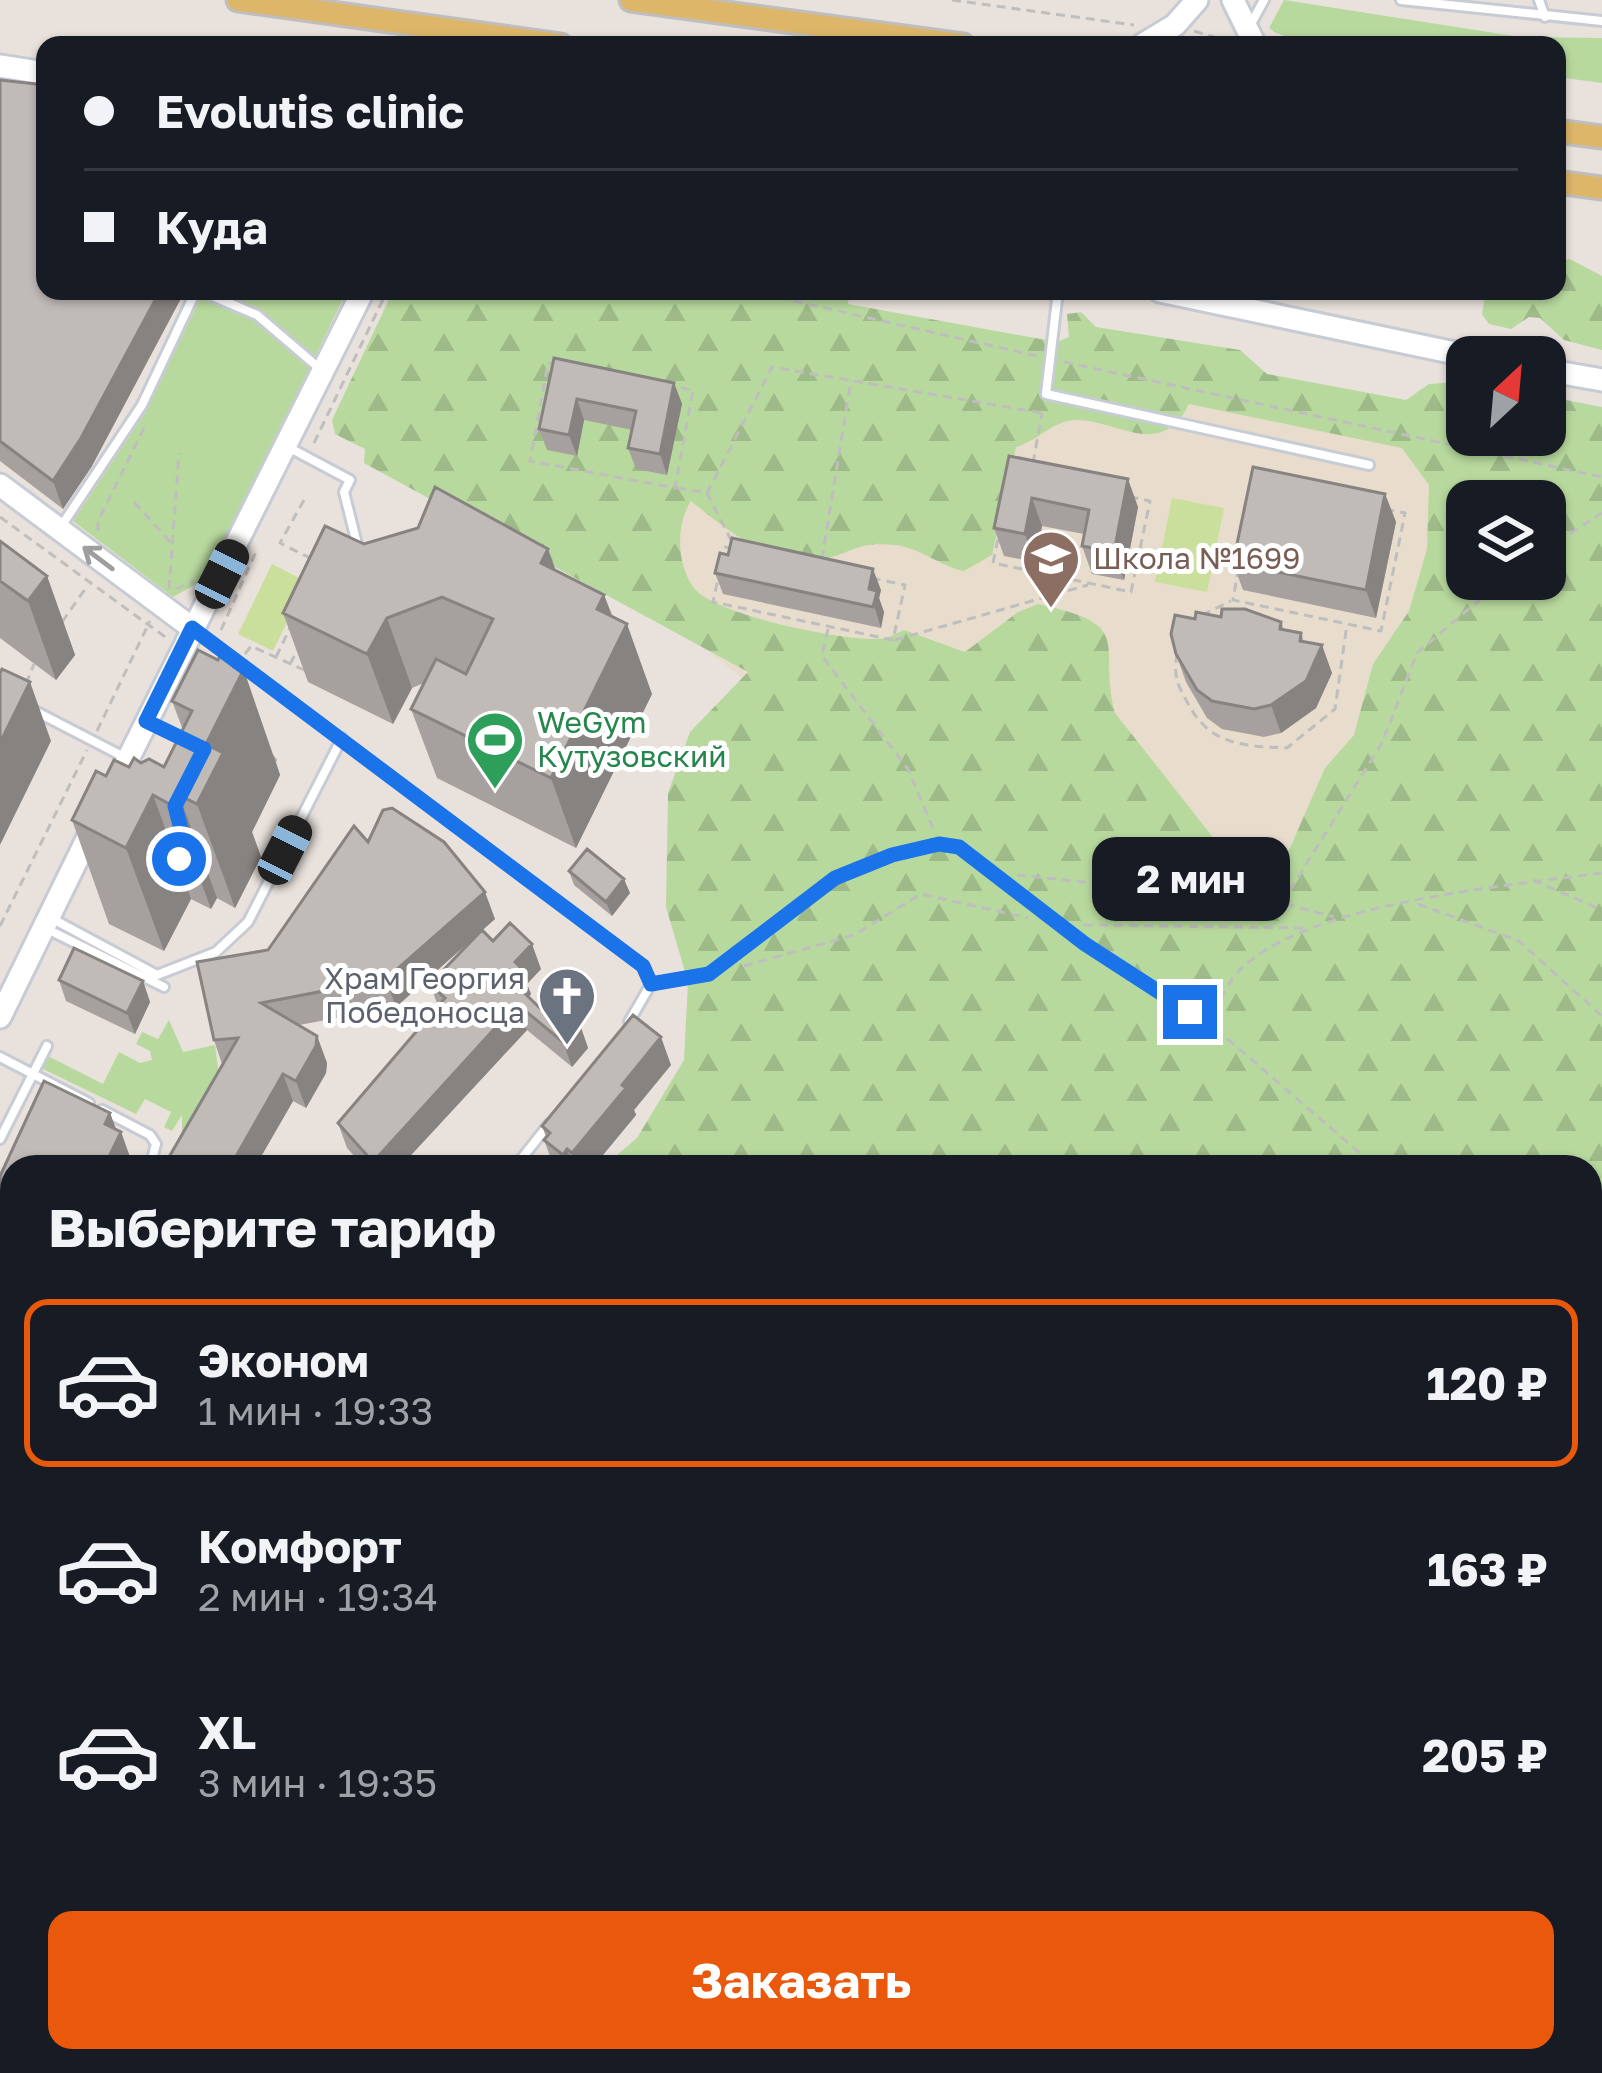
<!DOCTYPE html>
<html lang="ru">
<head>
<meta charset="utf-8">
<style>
  body { margin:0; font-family:"Golos Text",sans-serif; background:#20242c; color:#f1f3f6; height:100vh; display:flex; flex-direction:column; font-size:45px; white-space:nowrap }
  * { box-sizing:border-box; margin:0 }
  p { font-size:39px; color:#9ea1a6 }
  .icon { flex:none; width:66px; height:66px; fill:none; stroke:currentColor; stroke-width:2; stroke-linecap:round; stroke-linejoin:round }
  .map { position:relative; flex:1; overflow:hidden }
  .side { position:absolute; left:0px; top:1155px; width:1602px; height:918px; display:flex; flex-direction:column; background:#171b24; border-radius:36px 36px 0 0; box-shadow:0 3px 9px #0004 }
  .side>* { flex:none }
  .guide { position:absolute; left:36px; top:36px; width:1530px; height:264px; border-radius:24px; box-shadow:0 3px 9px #0004; display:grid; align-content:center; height:264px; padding:0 48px; background:#171b24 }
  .needle { width:78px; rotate:26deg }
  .buttons { position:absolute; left:1446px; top:336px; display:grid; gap:24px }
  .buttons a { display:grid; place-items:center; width:120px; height:120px; border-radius:24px; background:#171b24; box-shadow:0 3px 9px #0004; font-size:60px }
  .end { position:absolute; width:54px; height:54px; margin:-27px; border:15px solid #1a73e8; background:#fff; box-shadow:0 0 0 6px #fff }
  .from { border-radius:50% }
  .bubble { position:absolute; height:84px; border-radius:24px; background:#171b24; box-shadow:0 3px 9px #0004; font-size:39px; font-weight:700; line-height:84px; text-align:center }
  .car { position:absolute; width:36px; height:72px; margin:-36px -18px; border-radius:15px; box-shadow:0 0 9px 3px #0007; background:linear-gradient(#222 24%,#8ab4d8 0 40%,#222 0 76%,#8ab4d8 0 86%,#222 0) }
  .guide b { display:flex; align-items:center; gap:42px; height:114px; font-size:45px }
  .guide b+b { border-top:3px solid #363941 }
  .guide i { width:30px; height:30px; background:#f1f3f6 }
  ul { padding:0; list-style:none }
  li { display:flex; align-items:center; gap:36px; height:168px; margin:0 24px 18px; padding:0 24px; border:6px solid transparent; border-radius:24px }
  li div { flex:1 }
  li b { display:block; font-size:45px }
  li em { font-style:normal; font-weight:700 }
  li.on { border-color:#ea580c }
  li>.icon { width:108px; height:108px; stroke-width:1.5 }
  h2 { padding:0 48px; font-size:54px; line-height:144px }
  .cta { display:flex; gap:24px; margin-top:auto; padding:24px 48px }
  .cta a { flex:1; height:138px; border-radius:24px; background:#ea580c; color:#fff; font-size:48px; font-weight:700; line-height:138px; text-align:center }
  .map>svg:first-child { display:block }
  .education { fill:#e8dccc }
  .grass { fill:#b8d99e }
  .forest { fill:url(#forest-firs); fill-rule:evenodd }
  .pitch { fill:#cadf9b }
  .water { fill:url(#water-waves) }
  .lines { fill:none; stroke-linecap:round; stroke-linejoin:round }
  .lane-casing { stroke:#c7cbd4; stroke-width:14 }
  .secondary-casing { stroke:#c7cbd4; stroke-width:27 }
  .primary-casing { stroke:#bebebe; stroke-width:27 }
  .path { stroke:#bebebe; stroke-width:3; stroke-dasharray:9 6; stroke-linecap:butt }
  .lane { stroke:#fff; stroke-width:8 }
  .secondary { stroke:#fff; stroke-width:21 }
  .primary { stroke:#deb66a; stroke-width:21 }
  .wall { fill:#a6a19e }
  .shaded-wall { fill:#878381 }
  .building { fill:#c1bbb8; stroke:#878381; stroke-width:3 }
  .oneway { stroke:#9e9e9e }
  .route { stroke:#1a73e8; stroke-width:15 }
  .labels { text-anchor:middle; stroke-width:10; stroke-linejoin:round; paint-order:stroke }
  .education-label { font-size:30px; fill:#785e54; stroke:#fff; text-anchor:start }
  .leisure-label { font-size:30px; fill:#27864d; stroke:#fff; text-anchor:start }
  .worship-label { font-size:30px; fill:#5b616d; stroke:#fff; text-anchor:end }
</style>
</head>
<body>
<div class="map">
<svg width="1602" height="2073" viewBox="0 0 1602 2073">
  <defs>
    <pattern id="forest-firs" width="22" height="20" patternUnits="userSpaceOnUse" patternTransform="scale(3)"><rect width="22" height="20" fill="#b8d99e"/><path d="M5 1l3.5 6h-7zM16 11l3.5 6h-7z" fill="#9eba88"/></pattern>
    <pattern id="water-waves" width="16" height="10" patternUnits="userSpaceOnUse" patternTransform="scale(3)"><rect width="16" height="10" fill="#7acfdf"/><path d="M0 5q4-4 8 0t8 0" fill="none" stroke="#6ab2bf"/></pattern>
  </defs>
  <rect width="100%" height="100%" fill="#e9e1db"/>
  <path class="education" d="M708 291 1423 446 1545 501H1467V579L1280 890 824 742 497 486Z"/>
  <path class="grass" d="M1284 0 1520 37 1602 38V83L1557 77V45C1507 45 1297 56 1269 28Z
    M204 291H347L207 578 173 597 73 521 145 413Z
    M169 1020 183 1052 215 1045 219 1076 182 1136V1115L172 1131 164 1127 171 1112 145 1099 136 1114 41 1068 48 1056 103 1084 119 1052 140 1063 152 1060 150 1051 136 1044 142 1032 158 1039Z"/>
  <path class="forest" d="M1570 259 1602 276V350L1564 340 1540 318 1529 317 1511 329 1489 324 1482 314 1486 291H1557V261Z
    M393 291H850L848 304 1057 342 1069 337 1067 314 1081 312 1096 327 1240 350 1267 374 1406 400 1429 384 1467 381V435H1545V396L1602 407V2073H900L895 2061H1590V1167H603L637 1138 684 1060 688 982 666 907 668 793 690 732 748 672 364 463 365 449 335 434 332 420ZM1189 404 1402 448 1429 485 1427 549 1409 611 1373 664 1354 735 1325 768 1290 848 1264 882 1250 880 1234 864 1115 713C1097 644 1138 625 1038 604L1018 612 965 652 904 630C895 634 888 639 878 639 844 641 714 615 694 588 676 564 676 524 691 501 725 528 774 571 823 559 856 552 855 541 895 545 918 547 940 566 964 571L992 555 1016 447C1038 441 1055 419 1077 420 1120 421 1161 460 1189 404ZM1467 501H1545V579H1467Z
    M12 1934V2061H434L456 2073H0V1950Z"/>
  <path class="pitch" d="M1172 498 1224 508 1207 592 1155 582Z
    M272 564 307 582 273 651 238 634Z"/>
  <path class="water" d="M712 2061H732L857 2073H710Z"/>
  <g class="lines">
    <g class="lane-casing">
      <path id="lane" d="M1401 0 1602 21
        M1539 0 1545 17
        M1252 22 1264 0
        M201 291 257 315 319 368
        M1058 291 1046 394 1369 465
        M288 447 350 480 344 492 358 548
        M60 528 142 405 196 291
        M194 629 643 966 651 984 629 1022
        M33 710 126 758
        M148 722 188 742
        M49 917 157 975 216 952 248 922 342 738
        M47 929 164 987
        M651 984 709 974 835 878 893 855 939 844 959 847 1085 944 1208 1022
        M0 1057 89 1103
        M102 1110 150 1135 156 1144 150 1167
        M0 1139 47 1046
        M515 1167 549 1124
        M0 1349 12 1355"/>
    </g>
    <g class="secondary-casing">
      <path id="secondary" d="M1233 0 1255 45
        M1142 45 1175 25 1197 0
        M0 66 45 73
        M1160 291 1474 357
        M1545 370 1602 380
        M0 485 192 628
        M113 789 363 291
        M0 1017 93 827"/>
    </g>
    <g class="primary-casing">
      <path id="primary" d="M238 0 561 45
        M631 0 963 45
        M1557 131 1602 137
        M1557 182 1602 188"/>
    </g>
    <path class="path" d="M952 0 1134 25
      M1194 31 1231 42
      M1276 38 1315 45
      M750 291 1037 356
      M1064 362 1602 477
      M548 363 693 390 675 488 530 461Z
      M314 443 387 291
      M1033 463 1042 413
      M1012 472 1150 501 1131 592 993 563Z
      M1253 483 1405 513 1381 631 1233 600Z
      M677 488 707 493 732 542
      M707 493 772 367 1042 413
      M304 500 280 543 310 558
      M134 502 172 544
      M0 517 168 639
      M98 531V521L145 426
      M725 547 905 585 893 640 713 602Z
      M1545 550 1602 513
      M822 559 851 380
      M169 589 179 453
      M176 589 194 581
      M1202 615 1231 601
      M62 622 88 585
      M828 629 822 656 908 769 934 831
      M221 630 256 552
      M895 640 1088 585
      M245 654 251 646 304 670
      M1177 654C1173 678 1178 686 1190 707 1212 746 1246 746 1287 748L1335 709 1347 624
      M276 657 291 626
      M290 664 298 649
      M26 684 34 664
      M97 731 150 621
      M1017 875 1282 903 1334 917
      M1533 880 1602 910
      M1282 903 1382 743 1417 653 1504 579
      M1418 904 1519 941 1602 1016
      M1084 925 1303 928
      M0 926 87 750
      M744 966 854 935 921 894 1028 918
      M1214 1012C1221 1000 1228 982 1238 972 1304 902 1508 886 1602 873
      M1216 1029 1376 1167
      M1590 1249 1602 1235
      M1590 1357 1602 1367
      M1590 2055 1602 2041
      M705 2061 706 2073
      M556 2069 569 2073
      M1574 2073 1584 2061"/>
    <use href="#lane" class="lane"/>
    <use href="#secondary" class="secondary"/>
    <use href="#primary" class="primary"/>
  </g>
  <path class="wall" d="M0 80 92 466 63 509 0 461Z
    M1392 291H1422L1421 297Z
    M554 358 674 383 682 404 667 475 636 469 628 448 632 430 584 420 577 456 547 450 539 429Z
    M1009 456 1138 507 1124 580 1092 574 1082 546 1084 534 1042 526 1035 562 1004 556 994 528Z
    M1385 494 1396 522 1376 618 1243 590 1233 563Z
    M0 541 47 576 75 655 56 680 0 638Z
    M364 544 556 571 604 595 613 617 652 694 576 848 437 778 411 709 424 683 412 688 393 724 308 682 283 613Z
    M715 573 881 590 879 598 884 612 881 628 723 594Z
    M1221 617 1281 622 1284 630 1301 633 1304 642 1332 673 1316 708 1281 733 1264 737 1222 729 1207 718 1186 682 1176 654 1195 619Z
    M198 650 277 760 276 762 280 775 252 832 261 857 235 908 217 898 211 909 191 899 164 951 109 924 72 820 106 776 141 763 164 767 183 730 172 701Z
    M368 842 495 919 482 930 493 941 541 969 527 984 531 994 529 997 544 1012 579 1022 588 1048 572 1067 527 1030 400 1167H364L347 1148 338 1123 438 1006 430 984 479 933 396 1007 299 1025 317 1036 327 1063 326 1073 306 1108 293 1101 255 1167H166L165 1164 222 1064 214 1040 268 950Z
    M569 871 630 893 612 916 574 885Z
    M59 980 143 981 150 1002 135 1034 66 1001Z
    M671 1065 634 1110 636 1115 593 1167H554L544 1140 546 1137 542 1126Z
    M44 1081 110 1113 116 1130 121 1132 131 1160 128 1167H12V1322L0 1316V1176Z
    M1602 1303V1351L1590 1341V1304L1597 1310Z
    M449 2061H559L555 2073H494L491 2071Z"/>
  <path class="shaded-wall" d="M160 291H185L92 466 63 509 53 481Z
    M674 383 682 404 667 475 660 454Z
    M577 399 584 420 577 456 569 435Z
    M1128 479 1138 507 1124 580 1114 552Z
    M1385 494 1396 522 1376 618 1366 590Z
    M1032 498 1042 526 1035 562 1025 534Z
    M548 549 573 618 541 563Z
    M873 569 881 590 879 598 884 612 881 628 869 589Z
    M47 576 75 655 56 680 28 601Z
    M604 595 620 638 627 624 652 694 576 848 551 778 597 609Z
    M387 618 412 688 393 724 367 654Z
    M1322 645 1332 673 1316 708 1281 733 1271 705Z
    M239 656 280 775 252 832 261 857 235 908 197 804 206 744Z
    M30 682 51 741 0 845V743Z
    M153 795 191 899 164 951 126 848Z
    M179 795 217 898 211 909 173 806Z
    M624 879 630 893 612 916 606 902Z
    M485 892 495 919 396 1007 386 979Z
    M532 944 541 969 527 984 531 994 520 1006 511 980 515 962Z
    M143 981 150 1002 135 1034 127 1013Z
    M517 1004 527 1030 400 1167H375L373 1162Z
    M579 1022 588 1048 572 1067 563 1042Z
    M317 1036 327 1063 326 1073 306 1108 296 1081Z
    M661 1037 671 1065 634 1110 636 1115 593 1167H577L572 1153 622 1085Z
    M283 1074 293 1101 255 1167H230Z
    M110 1113 119 1137 121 1132 131 1160 128 1167H104L105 1124Z
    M567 1149 573 1167H567L563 1155Z
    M12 1645V1692L4 1707 6 1713 0 1725V1667Z"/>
  <path class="building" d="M0 80 45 85V291H160L81 438 53 481 0 441Z
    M554 358 674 383 660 454 628 448 636 411 577 399 569 435 539 429Z
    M1009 456 1128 479 1114 552 1082 546 1089 510 1032 498 1025 534 994 528Z
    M1253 467 1385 494 1366 590 1233 563Z
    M435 487 548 549 541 563 604 595 597 609 627 624 551 778 411 709 436 659 466 674 493 619 442 597 387 618 367 654 283 613 325 526 364 544 418 528Z
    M732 538 873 569 869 589 877 591 873 607 715 573 720 553 728 555Z
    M0 541 47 576 28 601 0 581Z
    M1222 609H1245L1281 622 1280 629 1301 633 1300 641 1322 645 1306 681 1271 705 1254 709 1212 701 1197 690 1176 654 1171 634 1175 615 1195 619 1196 612 1221 617Z
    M224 649 239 656 234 667 243 671 206 744 223 753 197 804 179 795 173 806 153 795 126 848 72 820 96 771 106 776 114 760 129 767 134 758 141 763 149 759 164 767 192 711 172 701 198 650 218 660Z
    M2 669 30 682 0 743V673Z
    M392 808 444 842 485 892 386 979 261 1003 317 1036 316 1046 296 1081 283 1074 230 1167H170L165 1164 238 1038 214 1040 197 962 268 950 354 826 368 842 383 810Z
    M587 849 624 879 606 902 569 871Z
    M510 923 532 944 515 962 522 969 511 980 544 1012 553 1001 579 1022 563 1042 517 1004 373 1162 338 1123 445 998 430 984 482 930 493 941Z
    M74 948 143 981 127 1013 59 980Z
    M633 1015 661 1037 622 1085 626 1088 572 1153 567 1149 563 1155 544 1140 550 1133 542 1126Z
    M44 1081 110 1113 105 1124 121 1132 104 1167H12V1299L0 1293V1176Z
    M1347 1158 1356 1167H1338Z
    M1602 1303V1341L1590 1331V1304L1597 1310Z
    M1 1474 12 1476V1645L0 1667Z
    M499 2061H549L554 2073H499Z
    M856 2061H879L885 2068 879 2073H867Z"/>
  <defs><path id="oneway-shaft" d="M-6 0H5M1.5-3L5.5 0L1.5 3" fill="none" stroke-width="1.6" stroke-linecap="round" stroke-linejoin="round" transform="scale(3)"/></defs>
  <use class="oneway" href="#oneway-shaft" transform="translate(98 558) rotate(-143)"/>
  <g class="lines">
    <path class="route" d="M179 859 185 845 175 806 204 749 146 721 192 628 643 966 651 984 709 974 835 878 892 855 939 844 959 847 1085 944 1190 1012"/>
  </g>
  <defs>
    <g id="school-pin" transform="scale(3)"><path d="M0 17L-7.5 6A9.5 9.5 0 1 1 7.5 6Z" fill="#8d6e63" stroke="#fff"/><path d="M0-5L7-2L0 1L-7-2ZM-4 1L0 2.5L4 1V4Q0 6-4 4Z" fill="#fff"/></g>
    <g id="stadium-pin" transform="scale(3)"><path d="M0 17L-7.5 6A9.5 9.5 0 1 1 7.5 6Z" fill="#2e9e5b" stroke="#fff"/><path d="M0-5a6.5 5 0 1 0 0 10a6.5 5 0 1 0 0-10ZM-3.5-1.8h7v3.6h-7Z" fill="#fff"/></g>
    <g id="church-pin" transform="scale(3)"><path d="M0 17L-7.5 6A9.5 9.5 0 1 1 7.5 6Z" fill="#6b7280" stroke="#fff"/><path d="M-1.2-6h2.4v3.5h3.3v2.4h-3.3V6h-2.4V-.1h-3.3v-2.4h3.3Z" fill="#fff"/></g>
  </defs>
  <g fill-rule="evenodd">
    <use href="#school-pin" x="1051" y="559"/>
    <use href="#stadium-pin" x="495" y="740"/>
    <use href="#church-pin" x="567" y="996"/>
  </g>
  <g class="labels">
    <g class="education-label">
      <text x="1093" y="569">Школа №1699</text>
    </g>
    <g class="leisure-label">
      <text x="537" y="733">WeGym<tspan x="537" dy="34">Кутузовский</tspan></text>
    </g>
    <g class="worship-label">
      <text x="525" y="989">Храм Георгия<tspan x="525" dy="34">Победоносца</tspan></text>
    </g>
  </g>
</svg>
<div class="buttons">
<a><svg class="needle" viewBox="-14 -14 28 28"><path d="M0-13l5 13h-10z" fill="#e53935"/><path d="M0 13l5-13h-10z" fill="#9ea1a6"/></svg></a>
<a><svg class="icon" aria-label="layers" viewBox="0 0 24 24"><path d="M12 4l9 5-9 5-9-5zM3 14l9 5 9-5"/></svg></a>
</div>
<i class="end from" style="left:179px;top:859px"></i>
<i class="end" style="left:1190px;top:1012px"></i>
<div class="bubble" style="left:1092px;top:837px;width:198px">2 мин</div>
<i class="car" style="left:222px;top:574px;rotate:27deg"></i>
<i class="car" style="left:285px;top:850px;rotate:27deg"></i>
<div class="guide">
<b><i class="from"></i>Evolutis clinic</b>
<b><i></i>Куда</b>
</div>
<section class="side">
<h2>Выберите тариф</h2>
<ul>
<li class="on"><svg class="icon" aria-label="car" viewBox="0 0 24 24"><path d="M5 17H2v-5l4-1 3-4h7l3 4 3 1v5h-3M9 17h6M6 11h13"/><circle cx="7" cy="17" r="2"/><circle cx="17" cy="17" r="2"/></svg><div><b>Эконом</b><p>1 мин · 19:33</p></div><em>120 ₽</em></li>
<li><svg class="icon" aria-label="car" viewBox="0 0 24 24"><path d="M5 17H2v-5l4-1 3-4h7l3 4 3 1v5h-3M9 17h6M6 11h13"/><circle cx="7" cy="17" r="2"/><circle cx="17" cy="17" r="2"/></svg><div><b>Комфорт</b><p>2 мин · 19:34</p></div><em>163 ₽</em></li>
<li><svg class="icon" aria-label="car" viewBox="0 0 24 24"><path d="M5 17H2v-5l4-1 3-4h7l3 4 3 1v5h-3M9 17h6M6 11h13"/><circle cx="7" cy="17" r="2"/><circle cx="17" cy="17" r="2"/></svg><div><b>XL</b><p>3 мин · 19:35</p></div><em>205 ₽</em></li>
</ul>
<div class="cta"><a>Заказать</a></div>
</section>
</div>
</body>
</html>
